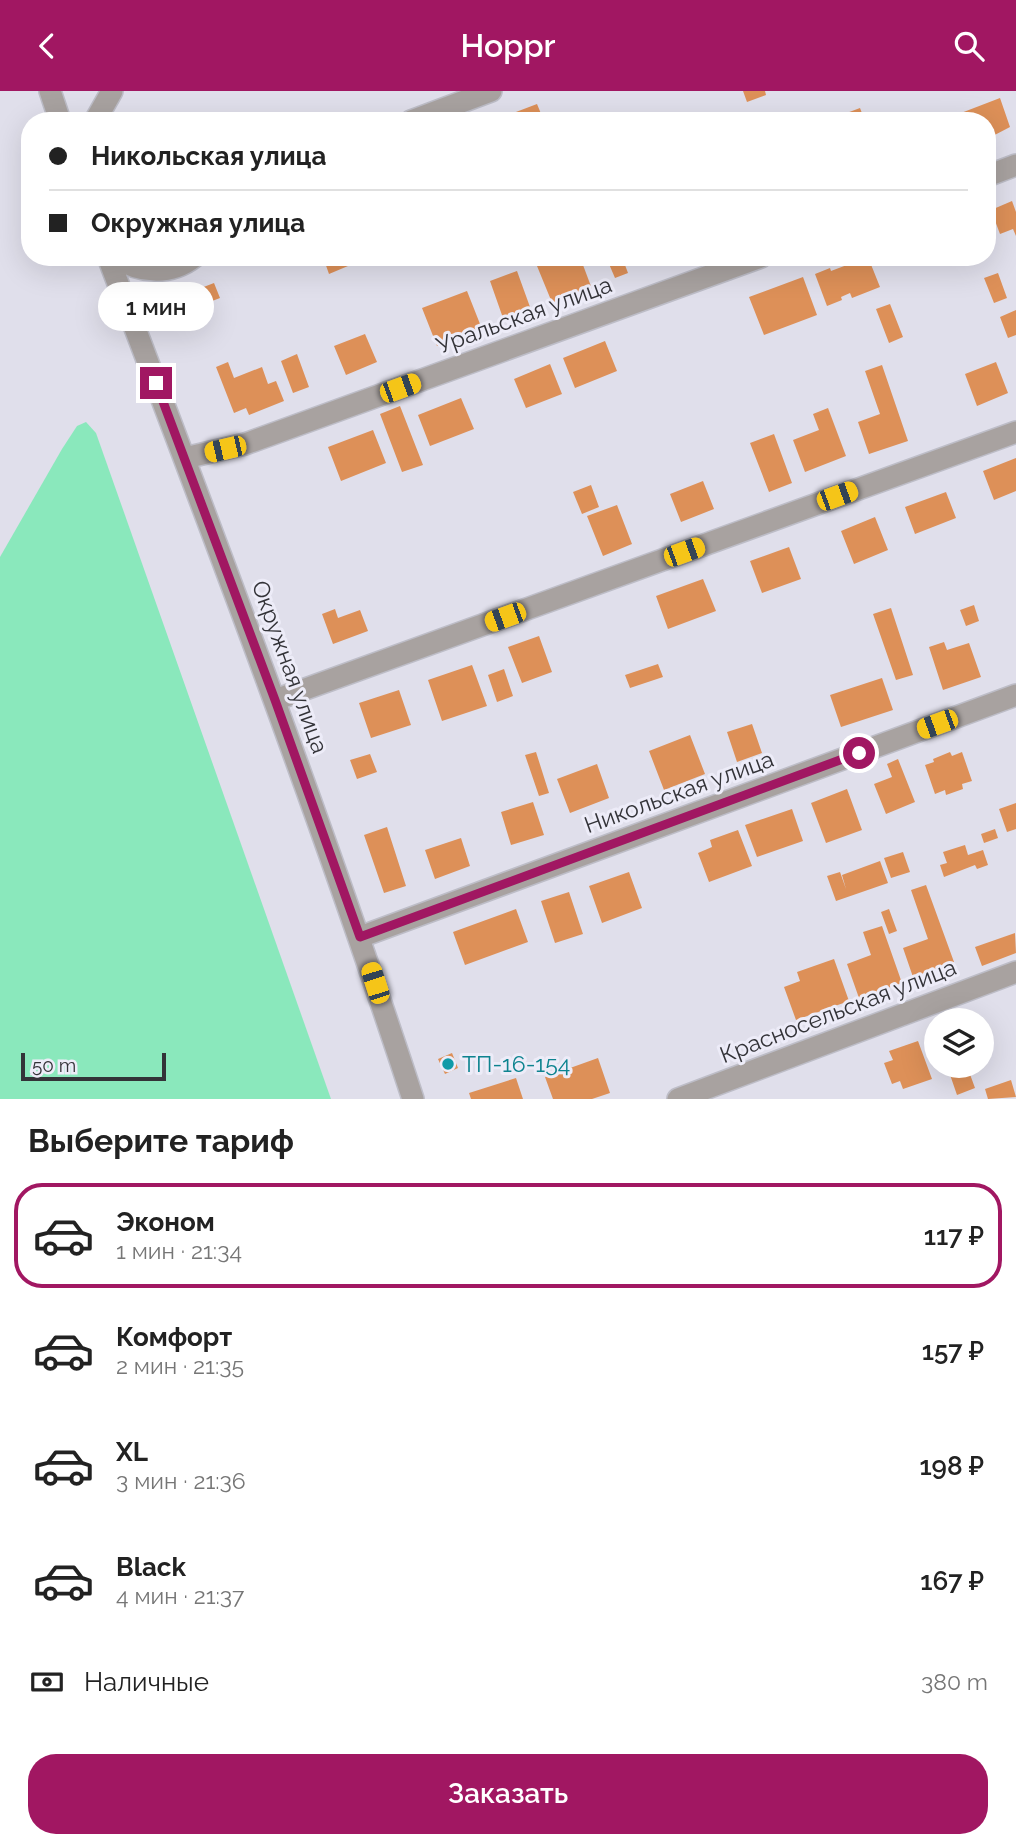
<!DOCTYPE html>
<html lang="ru">
<head>
<meta charset="utf-8">
<style>
  body { margin:0; font-family:Raleway,sans-serif; background:#f6f6f6; color:#222; height:100vh; display:flex; flex-direction:column; font-size:26px; white-space:nowrap }
  * { box-sizing:border-box; margin:0 }
  p { font-size:23px; color:#767676 }
  .icon { flex:none; width:38px; height:38px; fill:none; stroke:currentColor; stroke-width:2; stroke-linecap:round; stroke-linejoin:round }
  .map { position:relative; height:1008px; overflow:hidden }
  .side { display:flex; flex-direction:column; background:#fff; flex:1 }
  .side>* { flex:none }
  .hud { position:absolute; left:21px; top:21px; width:975px; height:154px; border-radius:28px; box-shadow:0 7px 28px #0002; display:grid; align-content:center; height:154px; padding:0 28px; background:#fff }
  .controls { position:absolute; left:924px; top:917px; display:grid; gap:14px }
  .controls a { display:grid; place-items:center; width:70px; height:70px; border-radius:50%; background:#fff; box-shadow:0 7px 28px #0002; font-size:35px }
  .scale { position:absolute; left:21px; bottom:18px; width:145px; box-sizing:border-box; padding-left:7px; border:4px solid #333338; border-top:0; font-size:19px; line-height:24px; white-space:nowrap; color:#333338; -webkit-text-stroke:5px #edecf8; paint-order:stroke }
  .end { position:absolute; width:32px; height:32px; margin:-16px; border:9px solid #a11762; background:#fff; box-shadow:0 0 0 4px #fff }
  .from { border-radius:50% }
  .bubble { position:absolute; height:49px; border-radius:24px; background:#fff; box-shadow:0 7px 28px #0002; font-size:23px; font-weight:600; line-height:49px; text-align:center }
  .car { position:absolute; width:21px; height:42px; margin:-21px -10px; border-radius:9px; box-shadow:0 0 5px 2px #0007; background:linear-gradient(#f5c518 24%,#345 0 40%,#f5c518 0 76%,#345 0 86%,#f5c518 0) }
  .hud b { display:flex; align-items:center; gap:24px; height:66px; font-size:26px }
  .hud b+b { border-top:2px solid #e0e0e0 }
  .hud i { width:18px; height:18px; background:#222 }
  ul { padding:0; list-style:none }
  li { display:flex; align-items:center; gap:21px; height:105px; margin:0 14px 10px; padding:0 14px; border:4px solid transparent; border-radius:28px }
  li div { flex:1 }
  li b { display:block; font-size:26px }
  li em { font-style:normal; font-weight:600 }
  li.on { border-color:#a11762 }
  li>.icon { width:63px; height:63px; stroke-width:1.5 }
  h2 { padding:0 28px; font-size:32px; line-height:84px }
  .pay { display:flex; align-items:center; gap:18px; height:77px; padding:0 28px; font-size:26px }
  .pay p { margin-inline-start:auto }
  .primary-button { display:flex; gap:14px; margin-top:auto; padding:14px 28px }
  .primary-button a { flex:1; height:80px; border-radius:28px; background:#a11762; color:#fff; font-size:28px; font-weight:600; line-height:80px; text-align:center }
  header { display:flex; justify-content:space-between; align-items:center; height:91px; padding:0 28px; background:#a11762; color:#fff; font-size:32px; font-weight:600 }
  .map>svg:first-child { display:block }
  .green { fill:#8ae8bc }
  .building { fill:#dd9058 }
  .lines { fill:none; stroke-linecap:round; stroke-linejoin:round }
  .minor-casing { stroke:#bdbdc7; stroke-width:24 }
  .minor { stroke:#a8a2a0; stroke-width:21 }
  .route { stroke:#a11762; stroke-width:9 }
  .culture-dot { fill:#0f9aa8; stroke:#edecf8; stroke-width:2.5 }
  .labels { text-anchor:middle; stroke-width:6; stroke-linejoin:round; paint-order:stroke }
  .street-label { font-size:23px; fill:#333338; stroke:#edecf8 }
  .culture-label { font-size:23px; fill:#0d838f; stroke:#edecf8; text-anchor:start }
</style>
</head>
<body>
<header><svg class="icon" aria-label="back" viewBox="0 0 24 24"><path d="M15 5l-7 7 7 7"/></svg>Hoppr<svg class="icon" aria-label="search" viewBox="0 0 24 24"><circle cx="10" cy="10" r="6"/><path d="M15 15l6 6"/></svg></header>
<div class="map">
<svg width="1016" height="1008" viewBox="0 0 1016 1008">
  <rect width="100%" height="100%" fill="#e0dfeb"/>
  <path class="green" d="M86 331 96 342 331 1008H0V466L62 358 77 335Z"/>
  <path class="building" d="M743 0H765L766 4 747 11Z
    M1000 7 1010 36 987 48V30H964L961 22Z
    M537 13 544 30H510L508 24Z
    M860 17 865 30H847L844 23Z
    M1012 110 1016 121V145L1013 138 1000 143 991 119Z
    M323 166H344L348 175 329 183Z
    M559 166H580L592 198 553 214 537 175Z
    M606 166H622L628 182 615 187Z
    M868 166 880 196 852 207 850 202 841 206 842 209 827 215 815 183 830 177 831 180Z
    M917 166H941V167L920 174Z
    M517 180 530 216 503 227 490 190Z
    M998 182 1007 207 994 212 984 187Z
    M803 186 817 224 764 244 749 206Z
    M214 192 220 207 207 212 201 197Z
    M467 200 482 238 437 255 422 217Z
    M890 213 903 246 889 252 876 218Z
    M1016 219V244L1008 247 1000 226Z
    M365 243 377 271 346 284 334 255Z
    M605 250 617 280 575 297 563 267Z
    M297 263 309 296 293 302 281 270Z
    M228 271 234 287 262 276 268 293 276 290 284 310 249 324 246 317 234 322 216 276Z
    M996 271 1008 302 977 315 965 283Z
    M550 273 562 303 526 317 514 288Z
    M882 274 908 350 869 363 858 331 880 323 865 280Z
    M461 307 474 338 430 355 418 324Z
    M400 315 423 374 402 381 380 323Z
    M828 317 846 365 805 381 793 349 819 339 813 323Z
    M373 339 386 372 341 390 328 356Z
    M774 343 792 392 769 401 750 352Z
    M1016 367V400L994 409 983 380Z
    M703 390 714 418 681 431 670 403Z
    M591 394 599 416 582 423 573 401Z
    M946 401 956 427 915 443 905 416Z
    M617 414 632 453 603 465 587 425Z
    M875 426 888 459 854 473 841 440Z
    M789 456 801 488 762 502 750 470Z
    M703 488 716 520 668 538 656 505Z
    M974 514 979 530 966 535 960 519Z
    M891 517 913 584 896 589 873 523Z
    M335 518 338 527 360 519 368 540 333 553 322 523Z
    M539 545 552 581 522 592 508 556Z
    M944 551 947 559 969 552 981 586 943 599 929 556Z
    M658 573 663 586 630 597 625 584Z
    M472 574 487 615 442 630 428 589Z
    M504 578 513 605 497 611 488 584Z
    M882 587 893 619 841 636 830 604Z
    M399 599 411 634 371 647 359 612Z
    M752 633 762 662 737 671 727 641Z
    M690 644 705 683 664 699 649 660Z
    M536 661 549 702 539 705 525 664Z
    M950 661 952 665 962 661 972 690 962 693 963 698 946 704 945 699 935 703 925 674 934 671 933 668Z
    M370 663 377 681 357 688 350 669Z
    M898 668 915 711 886 723 874 693 892 686 887 673Z
    M597 673 609 707 570 722 557 688Z
    M847 698 862 739 826 752 811 712Z
    M533 711 544 744 511 754 501 721Z
    M1016 712V738L1007 741 999 718Z
    M792 718 803 750 757 766 745 734Z
    M387 736 406 795 384 802 364 744Z
    M995 738 998 747 984 752 981 743Z
    M738 739 752 775 709 791 698 762 712 756 710 749Z
    M461 747 470 775 435 788 425 759Z
    M965 754 968 764 983 759 988 774 977 778 975 774 944 786 940 774 947 772 943 761Z
    M903 761 910 781 891 787 884 767Z
    M880 770 888 792 836 810 827 785 840 781 846 798 842 784Z
    M629 781 642 817 602 832 589 795Z
    M926 794 954 871 913 886 903 857 928 848 911 799Z
    M569 801 583 843 555 852 541 810Z
    M516 818 528 851 465 874 453 841Z
    M889 818 897 840 889 843 881 821Z
    M882 835 902 892 859 907 847 873 871 864 863 841Z
    M1015 842 1016 862 982 875 975 856Z
    M834 868 849 910 796 929 784 896 800 890 797 881Z
    M918 950 932 988 903 998 900 990 892 993 884 972 893 969 889 960Z
    M452 962 458 977 445 983 438 968Z
    M598 967 610 1002 592 1008H553L545 986Z
    M947 975H967L975 997 957 1004Z
    M516 987 523 1008H471L469 1002Z
    M1011 989 1016 1006 988 1008 985 998Z"/>
  <g class="lines">
    <g class="minor-casing">
      <path id="minor" d="M50 0 60 30
        M95 30 112 0
        M411 30 491 0
        M987 85 1016 74
        M108 166C214 445 320 724 413 1008
        M115 166C139 182 170 185 194 166
        M185 367 245 353 761 166
        M275 609 1016 341
        M360 846 1016 604
        M678 1008 1016 881"/>
    </g>
    <use href="#minor" class="minor"/>
  </g>
  <g class="lines">
    <path class="route" d="M156 292 275 609 360 846 859 662"/>
  </g>
  <circle class="culture-dot" cx="448" cy="973" r="7"/>
  <g class="labels">
    <g class="street-label">
      <text transform="translate(524 224) rotate(-20)" y="8">Уральская улица</text>
      <text transform="translate(290 576) rotate(70)" y="8">Окружная улица</text>
      <text transform="translate(679 701) rotate(-20)" y="8">Никольская улица</text>
      <text transform="translate(838 920) rotate(-21)" y="8">Красносельская улица</text>
    </g>
    <g class="culture-label">
      <text x="462" y="981">ТП-16-154</text>
    </g>
  </g>
</svg>
<div class="controls">
<a><svg class="icon" aria-label="layers" viewBox="0 0 24 24"><path d="M12 4l9 5-9 5-9-5zM3 14l9 5 9-5"/></svg></a>
</div>
<div class="scale">50 m</div>
<i class="end from" style="left:859px;top:662px"></i>
<i class="end" style="left:156px;top:292px"></i>
<div class="bubble" style="left:98px;top:191px;width:116px">1 мин</div>
<i class="car" style="left:400px;top:297px;rotate:70deg"></i>
<i class="car" style="left:225px;top:358px;rotate:257deg"></i>
<i class="car" style="left:837px;top:405px;rotate:70deg"></i>
<i class="car" style="left:684px;top:461px;rotate:70deg"></i>
<i class="car" style="left:505px;top:526px;rotate:250deg"></i>
<i class="car" style="left:937px;top:633px;rotate:250deg"></i>
<i class="car" style="left:375px;top:892px;rotate:342deg"></i>
<div class="hud">
<b><i class="from"></i>Никольская улица</b>
<b><i></i>Окружная улица</b>
</div>
</div>
<section class="side">
<h2>Выберите тариф</h2>
<ul>
<li class="on"><svg class="icon" aria-label="car" viewBox="0 0 24 24"><path d="M5 17H2v-5l4-1 3-4h7l3 4 3 1v5h-3M9 17h6M6 11h13"/><circle cx="7" cy="17" r="2"/><circle cx="17" cy="17" r="2"/></svg><div><b>Эконом</b><p>1 мин · 21:34</p></div><em>117 ₽</em></li>
<li><svg class="icon" aria-label="car" viewBox="0 0 24 24"><path d="M5 17H2v-5l4-1 3-4h7l3 4 3 1v5h-3M9 17h6M6 11h13"/><circle cx="7" cy="17" r="2"/><circle cx="17" cy="17" r="2"/></svg><div><b>Комфорт</b><p>2 мин · 21:35</p></div><em>157 ₽</em></li>
<li><svg class="icon" aria-label="car" viewBox="0 0 24 24"><path d="M5 17H2v-5l4-1 3-4h7l3 4 3 1v5h-3M9 17h6M6 11h13"/><circle cx="7" cy="17" r="2"/><circle cx="17" cy="17" r="2"/></svg><div><b>XL</b><p>3 мин · 21:36</p></div><em>198 ₽</em></li>
<li><svg class="icon" aria-label="car" viewBox="0 0 24 24"><path d="M5 17H2v-5l4-1 3-4h7l3 4 3 1v5h-3M9 17h6M6 11h13"/><circle cx="7" cy="17" r="2"/><circle cx="17" cy="17" r="2"/></svg><div><b>Black</b><p>4 мин · 21:37</p></div><em>167 ₽</em></li>
</ul>
<div class="pay"><svg class="icon" aria-label="cash" viewBox="0 0 24 24"><path d="M3 7h18v10H3z"/><circle cx="12" cy="12" r="2"/></svg>Наличные<p>380 m</p></div>
<div class="primary-button"><a>Заказать</a></div>
</section>
</body>
</html>
